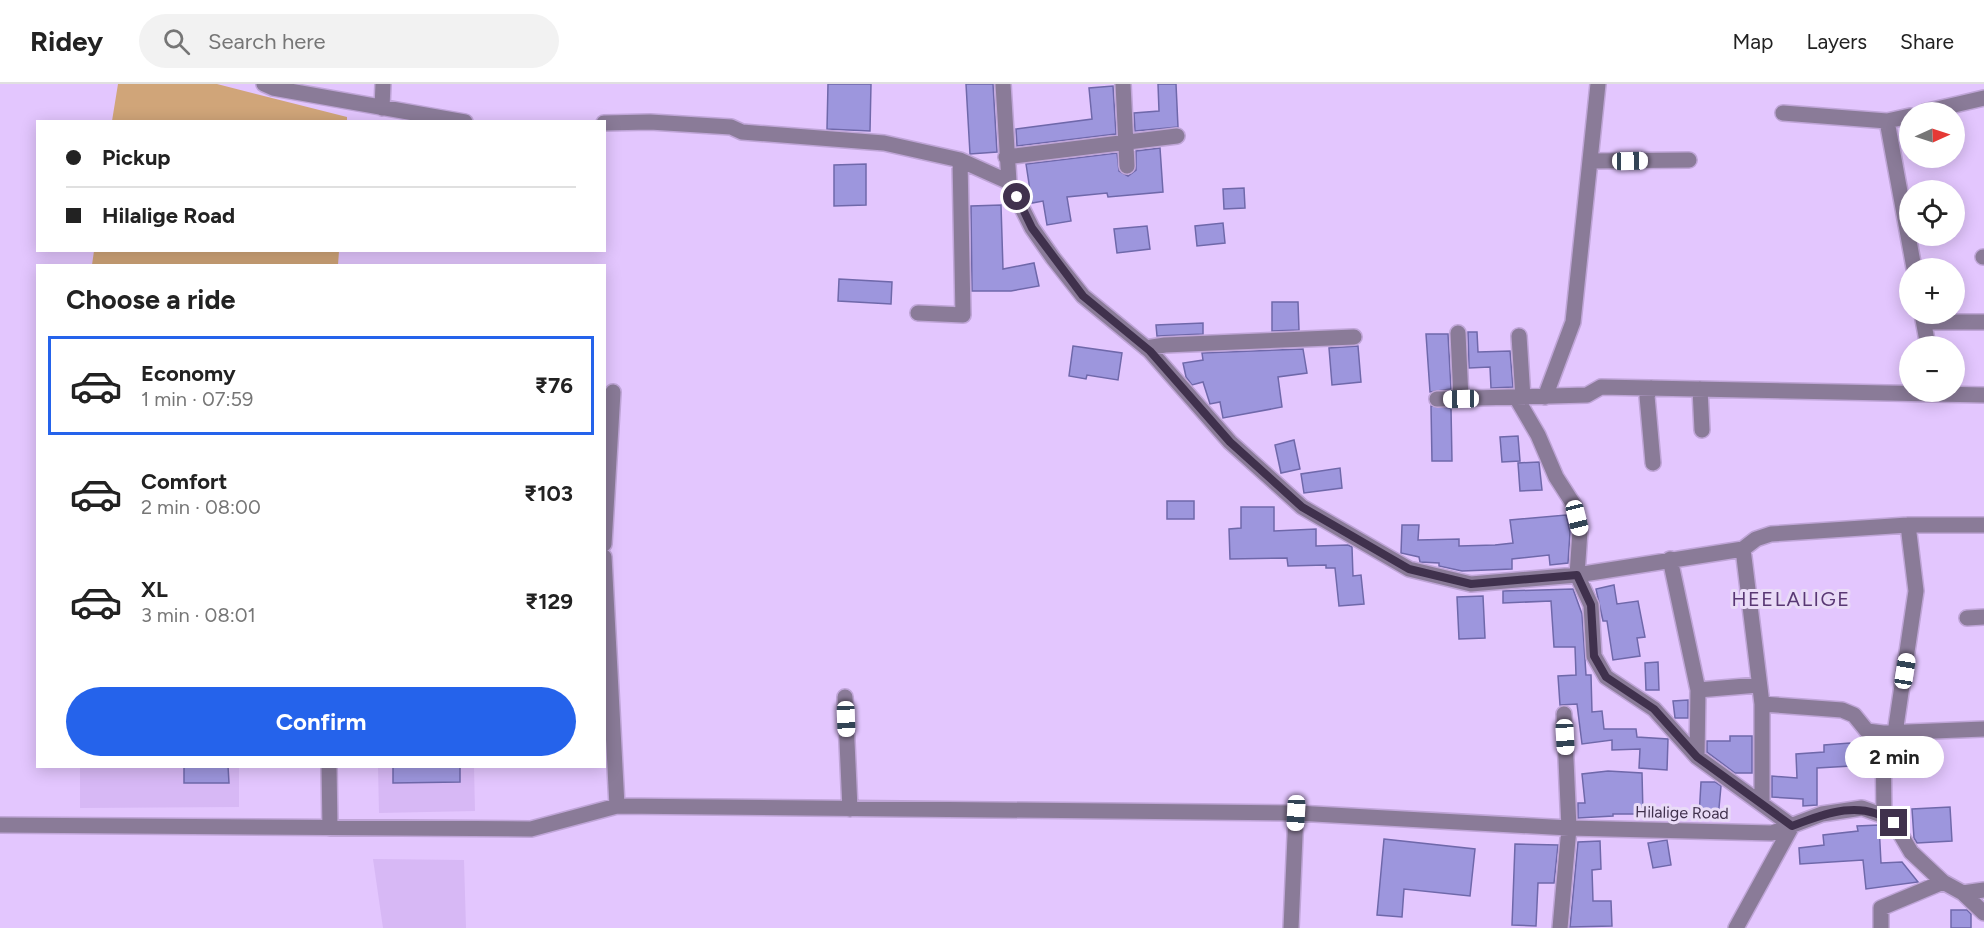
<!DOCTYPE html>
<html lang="en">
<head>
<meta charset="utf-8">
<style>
  body { margin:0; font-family:Figtree,sans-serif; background:#f2f2f2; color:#222; height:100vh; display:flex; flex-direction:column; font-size:22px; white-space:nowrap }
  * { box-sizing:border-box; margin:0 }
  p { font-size:20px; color:#767676 }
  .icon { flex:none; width:33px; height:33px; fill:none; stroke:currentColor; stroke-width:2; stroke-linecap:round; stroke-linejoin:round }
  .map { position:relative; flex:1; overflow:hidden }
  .panel { position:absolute; left:36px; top:180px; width:570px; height:504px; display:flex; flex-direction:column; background:#fff; border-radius:0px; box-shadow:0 3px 15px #0003 }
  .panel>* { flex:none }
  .guide { position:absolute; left:36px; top:36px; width:570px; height:132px; border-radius:0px; box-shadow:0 3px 15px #0003; display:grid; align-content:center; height:132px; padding:0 30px; background:#fff }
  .needle { width:39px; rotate:87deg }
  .tools { position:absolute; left:1899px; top:18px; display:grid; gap:12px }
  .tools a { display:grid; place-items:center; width:66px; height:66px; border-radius:50%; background:#fff; box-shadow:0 3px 15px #0003; font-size:30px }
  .end { position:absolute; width:27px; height:27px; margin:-14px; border:8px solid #40314d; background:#fff; box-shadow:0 0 0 3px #fff }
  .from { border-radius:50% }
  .bubble { position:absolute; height:42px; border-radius:21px; background:#fff; box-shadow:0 3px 15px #0003; font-size:20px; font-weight:700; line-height:42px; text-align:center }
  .car { position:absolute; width:18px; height:36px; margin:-18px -9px; border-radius:8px; box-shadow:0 0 4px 2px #0007; background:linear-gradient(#fff 24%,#345 0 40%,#fff 0 76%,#345 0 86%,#fff 0) }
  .guide b { display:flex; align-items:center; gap:21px; height:57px; font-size:22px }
  .guide b+b { border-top:2px solid #e0e0e0 }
  .guide i { width:15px; height:15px; background:#222 }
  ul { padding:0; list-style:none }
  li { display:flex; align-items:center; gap:18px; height:99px; margin:0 12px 9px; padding:0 18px; border:3px solid transparent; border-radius:0px }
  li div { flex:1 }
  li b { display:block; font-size:22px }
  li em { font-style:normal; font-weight:700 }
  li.selected { border-color:#2563eb }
  li>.icon { width:54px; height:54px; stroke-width:1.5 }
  h2 { padding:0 30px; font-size:27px; line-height:72px }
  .primary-button { display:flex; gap:12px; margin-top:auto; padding:12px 30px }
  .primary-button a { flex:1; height:69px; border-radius:36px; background:#2563eb; color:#fff; font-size:24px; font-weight:700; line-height:69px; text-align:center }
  header { display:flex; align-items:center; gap:36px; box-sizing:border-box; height:84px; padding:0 30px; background:#fff; border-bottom:2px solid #e0e0e0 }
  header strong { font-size:28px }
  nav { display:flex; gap:33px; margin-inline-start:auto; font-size:21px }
  .search { width:420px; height:54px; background:#f2f2f2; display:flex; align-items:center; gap:15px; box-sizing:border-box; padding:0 21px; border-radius:33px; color:#767676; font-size:22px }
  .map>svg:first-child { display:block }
  .built { fill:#d7b8f5 }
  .green { fill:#d0a579 }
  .building { fill:#9d96dd; stroke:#6f68aa; stroke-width:1.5 }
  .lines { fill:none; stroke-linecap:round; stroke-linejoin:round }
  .minor-casing { stroke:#bfa5d7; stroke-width:18 }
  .minor { stroke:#8a7b98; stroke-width:15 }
  .route { stroke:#40314d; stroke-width:8 }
  .labels { text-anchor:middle; stroke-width:6; stroke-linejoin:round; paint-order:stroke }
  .street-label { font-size:16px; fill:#40314d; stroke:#e9dbf7 }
  .quarter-label { font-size:20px; letter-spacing:1.5px; fill:#593874; stroke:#e9dbf7 }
</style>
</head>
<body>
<header>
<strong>Ridey</strong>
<div class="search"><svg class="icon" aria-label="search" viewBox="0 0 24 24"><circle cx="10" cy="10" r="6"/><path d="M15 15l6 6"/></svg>Search here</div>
<nav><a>Map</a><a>Layers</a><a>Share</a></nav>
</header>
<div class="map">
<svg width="1984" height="844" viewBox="0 0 1984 844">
  <rect width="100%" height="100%" fill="#e3c6fe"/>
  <path class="built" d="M80 683H239V723L80 724Z
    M378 683H474L475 727 379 729Z
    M373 775 464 776 466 844H383Z"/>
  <path class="green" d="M118 0H217L347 33V37H112Z
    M94 167V166L339 167 338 181H92Z"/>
  <path class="building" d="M828 0H871L870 47 827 45Z
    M966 0H993L997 68 970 70Z
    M1158 0H1176L1178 43 1135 47 1134 29 1159 27Z
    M1113 2 1116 50 1017 62 1016 45 1092 35 1089 4Z
    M1160 64 1163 108 1108 113 1107 109 1067 113 1071 137 1047 141 1043 117 1032 119 1026 80 1117 69 1119 87 1128 92 1136 86V67Z
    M866 80V121L834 122V81Z
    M1244 104 1245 124 1224 125 1223 105Z
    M1001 121 1003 185 1034 179 1039 202 1011 207H972L971 122Z
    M1223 139 1225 159 1197 162 1195 142Z
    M1147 142 1150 165 1117 169 1114 145Z
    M839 195 892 198 891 220 838 217Z
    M1272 218H1298L1299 246 1272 247Z
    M1203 239V250L1157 252 1156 241Z
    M1468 248H1477L1478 268 1510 267 1513 303 1491 304 1490 283 1469 284Z
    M1426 250H1448L1451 305 1430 308Z
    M1073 262 1122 269 1118 296 1087 291 1086 295 1069 292Z
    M1358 262 1361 298 1332 301 1329 264Z
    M1303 265 1307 289 1278 293 1282 323 1223 334 1220 318 1210 320 1203 298 1192 301 1186 293 1183 279 1203 276 1202 269Z
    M1431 322 1451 324 1452 377H1432Z
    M1518 352 1520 377 1502 378 1500 353Z
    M1294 356 1300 385 1281 389 1275 361Z
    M1539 378 1542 406 1520 407 1518 379Z
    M1340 384 1342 404 1304 409 1301 390Z
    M1167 417H1194V435H1167Z
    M1241 423H1274V447L1316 445V462L1348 461 1352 463 1353 492 1361 491 1364 520 1339 522 1335 484H1326V481L1288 482 1287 474 1230 475 1229 445 1241 444Z
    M1566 431 1570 448 1568 479 1550 481 1549 471 1512 475V485L1462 487 1439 482V479L1420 478 1419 473 1401 469 1402 441H1419L1418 456 1459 455V462L1495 461 1513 459 1510 436Z
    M1614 501 1617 520 1638 517 1645 553 1637 554 1640 572 1613 576 1607 537H1603L1596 505Z
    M1573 505 1582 530 1586 591H1591L1592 628 1602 627 1604 645H1636L1637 653 1668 655 1667 686 1639 684 1640 665 1612 666V656L1582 660 1577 620 1560 621 1558 592 1576 591 1575 563H1554L1551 517 1503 519V507Z
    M1483 512 1485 554 1459 555 1457 513Z
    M1658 578 1659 606H1646L1645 579Z
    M1688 616V634H1675L1673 617Z
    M1730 652H1752V689H1735L1707 668V657H1730Z
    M1922 657 1923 690 1893 692V659Z
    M1850 659 1851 682 1817 684V721L1803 722V715L1772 713V692L1797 694 1796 670 1824 668V661Z
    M184 682H228L229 699H184Z
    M393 682H460V698L393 699Z
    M1608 687 1642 689 1643 730H1613V732L1578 734V719H1585L1582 690Z
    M1701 698H1715L1721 702 1718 735 1699 733Z
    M1950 723 1952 757 1917 759 1914 754 1912 725Z
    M1879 741 1881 779 1902 778 1918 798 1866 805 1863 776 1800 780 1799 764 1824 761 1823 751 1858 747 1857 742Z
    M1384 755 1475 765 1470 812 1404 805 1402 833 1377 831Z
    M1667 756 1671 781 1653 784 1648 759Z
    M1600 757 1601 785 1592 786 1593 817H1611L1612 842 1570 843 1578 758Z
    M1515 760 1558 761 1554 799H1538L1536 842 1512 841Z
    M1951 826H1967L1971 830V844H1951Z"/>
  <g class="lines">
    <g class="minor-casing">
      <path id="minor" d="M264 0 273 4 465 38
        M1003 0 1009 98 1032 144 1053 174 1083 212 1150 267 1230 358 1302 423 1409 485 1471 500 1577 491 1591 521 1594 572 1606 593 1654 625 1697 673 1792 742 1736 844
        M1123 0 1127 82
        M382 24 383 0
        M1924 28 1984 14
        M1783 29 1887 37 1914 184
        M1887 37 1910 32
        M604 39 650 38 731 43 742 48 884 59 960 76 1009 98
        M1006 73 1177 52
        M1590 77 1689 76
        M1983 173H1984
        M918 229 963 231 960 76
        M1922 230 1928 262
        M1924 238H1984
        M1458 249 1461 315
        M1519 252 1523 314
        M1146 264 1165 261 1354 253
        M1651 304 1647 312 1653 379
        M1700 305 1702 346
        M1545 313 1573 238 1598 0
        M1437 315 1587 311 1601 303 1984 311
        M1517 315 1538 351 1556 393 1574 421 1580 447 1577 491 1743 465 1756 455 1771 450 1908 441H1984
        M604 460 613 308
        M1743 465 1762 620V720
        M604 473 617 722
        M1670 475 1698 606 1758 601
        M1967 534 1984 533
        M845 613 850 725
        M1762 620 1842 626 1854 631 1867 647 1883 649 1984 645
        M1883 649 1884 732
        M1895 649 1916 507 1908 441
        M1697 673 1698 606
        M329 682 330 744
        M0 741 531 745 617 722 1296 729 1569 744 1772 749 1822 730 1862 724 1884 732 1894 739 1911 768 1943 798 1963 809 1984 806
        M1963 809 1984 829
        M1291 844 1296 729
        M1560 844 1569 744 1564 630
        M1881 844V824L1943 798"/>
    </g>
    <use href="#minor" class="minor"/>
  </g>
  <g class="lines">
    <path class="route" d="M1017 113 1032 144 1083 212 1150 267 1230 358 1302 423 1409 485 1471 500 1577 491 1591 521 1594 572 1606 593 1654 625 1697 673 1792 742C1826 729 1862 715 1894 739"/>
  </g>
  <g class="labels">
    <g class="street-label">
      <text transform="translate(1682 728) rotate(1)" y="6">Hilalige Road</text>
    </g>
    <g class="quarter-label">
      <text x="1791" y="522">HEELALIGE</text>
    </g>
  </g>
</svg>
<div class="tools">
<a><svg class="needle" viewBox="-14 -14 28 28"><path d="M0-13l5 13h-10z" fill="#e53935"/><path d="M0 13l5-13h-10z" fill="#767676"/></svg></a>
<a><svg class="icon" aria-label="locate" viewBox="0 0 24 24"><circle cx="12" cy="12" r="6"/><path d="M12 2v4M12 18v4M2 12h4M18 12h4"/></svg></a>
<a>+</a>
<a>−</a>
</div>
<i class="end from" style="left:1017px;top:113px"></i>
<i class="end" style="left:1894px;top:739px"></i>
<div class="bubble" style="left:1845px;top:652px;width:99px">2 min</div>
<i class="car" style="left:1630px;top:77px;rotate:89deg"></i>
<i class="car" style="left:1461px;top:315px;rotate:269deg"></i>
<i class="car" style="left:1577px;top:434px;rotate:166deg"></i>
<i class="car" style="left:1905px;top:587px;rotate:9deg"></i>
<i class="car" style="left:846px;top:635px;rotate:178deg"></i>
<i class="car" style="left:1565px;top:653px;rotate:177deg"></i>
<i class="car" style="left:1296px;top:729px;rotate:183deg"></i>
<div class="guide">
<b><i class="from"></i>Pickup</b>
<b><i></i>Hilalige Road</b>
</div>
<section class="panel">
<h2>Choose a ride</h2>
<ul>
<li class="selected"><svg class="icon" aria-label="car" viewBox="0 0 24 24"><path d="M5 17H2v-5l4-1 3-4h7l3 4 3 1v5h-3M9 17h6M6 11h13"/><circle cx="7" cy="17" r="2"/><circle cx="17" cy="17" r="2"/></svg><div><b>Economy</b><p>1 min · 07:59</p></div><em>₹76</em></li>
<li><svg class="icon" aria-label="car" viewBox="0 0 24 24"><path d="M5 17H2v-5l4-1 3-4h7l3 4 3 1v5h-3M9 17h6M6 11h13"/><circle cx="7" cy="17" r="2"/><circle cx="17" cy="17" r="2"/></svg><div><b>Comfort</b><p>2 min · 08:00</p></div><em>₹103</em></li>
<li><svg class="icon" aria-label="car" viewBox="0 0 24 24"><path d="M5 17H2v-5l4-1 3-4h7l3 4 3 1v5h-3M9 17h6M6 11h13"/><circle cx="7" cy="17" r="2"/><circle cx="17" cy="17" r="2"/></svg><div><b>XL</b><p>3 min · 08:01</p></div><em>₹129</em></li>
</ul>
<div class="primary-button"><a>Confirm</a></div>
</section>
</div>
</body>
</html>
